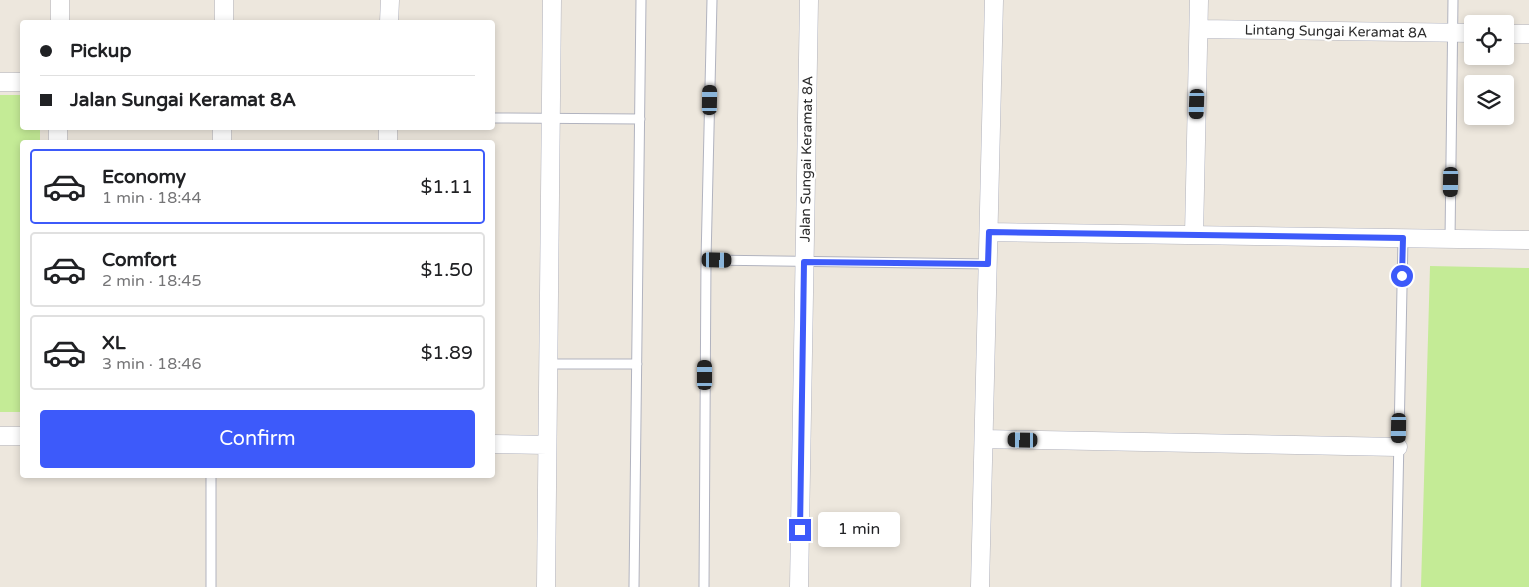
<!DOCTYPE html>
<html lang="en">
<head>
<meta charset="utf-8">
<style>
  body { margin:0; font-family:"Varela Round",sans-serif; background:#f6f6f6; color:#202124; height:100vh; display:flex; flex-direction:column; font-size:19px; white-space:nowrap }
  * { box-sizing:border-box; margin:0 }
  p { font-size:16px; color:#757577 }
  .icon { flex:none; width:28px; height:28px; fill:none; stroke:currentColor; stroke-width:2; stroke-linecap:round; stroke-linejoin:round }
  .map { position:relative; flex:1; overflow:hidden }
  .panel { position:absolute; left:20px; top:140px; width:475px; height:338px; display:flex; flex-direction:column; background:#fff; border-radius:5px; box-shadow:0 2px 8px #0003 }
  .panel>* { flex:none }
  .guide { position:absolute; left:20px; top:20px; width:475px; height:110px; border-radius:5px; box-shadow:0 2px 8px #0003; display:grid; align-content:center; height:110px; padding:0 20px; background:#fff }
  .fabs { position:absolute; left:1464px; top:15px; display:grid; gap:10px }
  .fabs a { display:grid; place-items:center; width:50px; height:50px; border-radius:5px; background:#fff; box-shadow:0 2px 8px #0003; font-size:25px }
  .end { position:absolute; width:22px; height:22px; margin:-11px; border:6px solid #3d5afa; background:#fff; box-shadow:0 0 0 2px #fff }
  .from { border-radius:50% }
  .bubble { position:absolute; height:35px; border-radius:5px; background:#fff; box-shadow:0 2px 8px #0003; font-size:16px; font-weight:600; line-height:35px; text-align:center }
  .car { position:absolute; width:15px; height:30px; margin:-15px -8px; border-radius:6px; box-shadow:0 0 4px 1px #0007; background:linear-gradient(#222 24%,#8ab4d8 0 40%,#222 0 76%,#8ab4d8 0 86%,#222 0) }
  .guide b { display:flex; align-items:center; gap:18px; height:48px; font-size:19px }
  .guide b+b { border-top:1px solid #e0e0e0 }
  .guide i { width:12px; height:12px; background:#202124 }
  ul { padding:9px 0 0; list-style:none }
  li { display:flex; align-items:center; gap:15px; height:75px; margin:0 10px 8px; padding:0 10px; border:2px solid #e0e0e0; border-radius:5px }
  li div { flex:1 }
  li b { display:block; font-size:19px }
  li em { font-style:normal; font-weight:600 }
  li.current { border-color:#3d5afa }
  li>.icon { width:45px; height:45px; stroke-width:1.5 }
  .cta { display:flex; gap:10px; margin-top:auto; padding:10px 20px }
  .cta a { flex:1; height:58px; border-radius:5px; background:#3d5afa; color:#fff; font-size:20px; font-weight:600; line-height:58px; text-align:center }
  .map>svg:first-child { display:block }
  .pitch { fill:#c4eb96 }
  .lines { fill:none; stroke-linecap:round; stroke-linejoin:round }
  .lane-casing { stroke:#b1b3bf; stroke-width:11 }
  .street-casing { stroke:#b1b3bf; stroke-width:19 }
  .lane { stroke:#fff; stroke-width:9 }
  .street { stroke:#fff; stroke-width:18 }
  .route { stroke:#3d5afa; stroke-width:6 }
  .labels { text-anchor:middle; stroke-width:4.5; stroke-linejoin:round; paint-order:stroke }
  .street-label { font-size:14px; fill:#2b2b2b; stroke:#fff }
</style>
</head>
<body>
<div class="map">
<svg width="1529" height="587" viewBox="0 0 1529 587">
  <rect width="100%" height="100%" fill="#ede7dd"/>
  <path class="pitch" d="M0 95H21L22 97V128H40V142H22V409L21 412H0Z
    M1430 266 1529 268V587H1421Z"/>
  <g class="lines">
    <g class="lane-casing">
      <path id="lane" d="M492 118 640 119
        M1450 239 1453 0
        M706 260 988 264
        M548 364H637
        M211 587V475
        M634 587 641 0
        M704 587 706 260 712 0
        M1396 587 1403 238"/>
    </g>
    <g class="street-casing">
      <path id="street" d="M60 22V0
        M224 22V0
        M389 22 390 0
        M1199 29 1472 33
        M1505 34H1529
        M0 82H22
        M58 142V128
        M222 142V128
        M388 142V128
        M989 232 1529 240
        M1194 235 1199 0
        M0 436H22
        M984 439 1398 447
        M492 444 547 445
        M546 587 552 0
        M799 587 809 0
        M980 587 994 0"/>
    </g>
    <use href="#lane" class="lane"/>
    <use href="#street" class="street"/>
  </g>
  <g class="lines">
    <path class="route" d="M800 530 804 262 988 264 989 232 1403 238 1402 276"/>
  </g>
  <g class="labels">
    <g class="street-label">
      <text transform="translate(1336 31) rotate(1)" y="5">Lintang Sungai Keramat 8A</text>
      <text transform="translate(806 159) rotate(-89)" y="5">Jalan Sungai Keramat 8A</text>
    </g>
  </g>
</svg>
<div class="fabs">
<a><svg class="icon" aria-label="locate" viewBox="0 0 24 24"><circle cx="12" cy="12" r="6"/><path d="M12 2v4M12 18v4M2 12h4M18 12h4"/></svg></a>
<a><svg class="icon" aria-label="layers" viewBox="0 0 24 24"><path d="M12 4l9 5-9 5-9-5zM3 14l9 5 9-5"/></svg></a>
</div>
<i class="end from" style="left:1402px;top:276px"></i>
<i class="end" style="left:800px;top:530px"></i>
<div class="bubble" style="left:818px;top:512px;width:82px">1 min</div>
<i class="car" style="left:710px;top:100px;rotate:1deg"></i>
<i class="car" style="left:1197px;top:104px;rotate:182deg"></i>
<i class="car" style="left:1451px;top:182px;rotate:181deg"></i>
<i class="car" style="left:717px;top:260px;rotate:91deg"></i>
<i class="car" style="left:705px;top:375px;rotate:0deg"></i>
<i class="car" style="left:1399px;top:428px;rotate:181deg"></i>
<i class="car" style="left:1023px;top:440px;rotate:271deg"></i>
<div class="guide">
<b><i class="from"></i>Pickup</b>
<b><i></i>Jalan Sungai Keramat 8A</b>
</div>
<section class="panel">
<ul>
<li class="current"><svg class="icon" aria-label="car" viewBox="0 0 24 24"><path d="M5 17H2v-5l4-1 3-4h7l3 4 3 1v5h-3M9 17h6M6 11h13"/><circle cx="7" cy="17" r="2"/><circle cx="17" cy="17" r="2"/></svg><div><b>Economy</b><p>1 min · 18:44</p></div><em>$1.11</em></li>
<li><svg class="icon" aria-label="car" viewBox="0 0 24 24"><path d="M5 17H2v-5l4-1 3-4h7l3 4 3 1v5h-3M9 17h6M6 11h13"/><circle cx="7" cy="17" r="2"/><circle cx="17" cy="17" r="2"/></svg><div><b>Comfort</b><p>2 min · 18:45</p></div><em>$1.50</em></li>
<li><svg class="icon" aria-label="car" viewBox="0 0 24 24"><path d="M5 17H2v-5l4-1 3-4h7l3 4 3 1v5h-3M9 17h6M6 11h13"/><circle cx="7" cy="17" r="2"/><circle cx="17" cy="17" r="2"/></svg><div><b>XL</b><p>3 min · 18:46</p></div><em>$1.89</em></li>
</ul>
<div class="cta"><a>Confirm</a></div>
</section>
</div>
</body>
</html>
